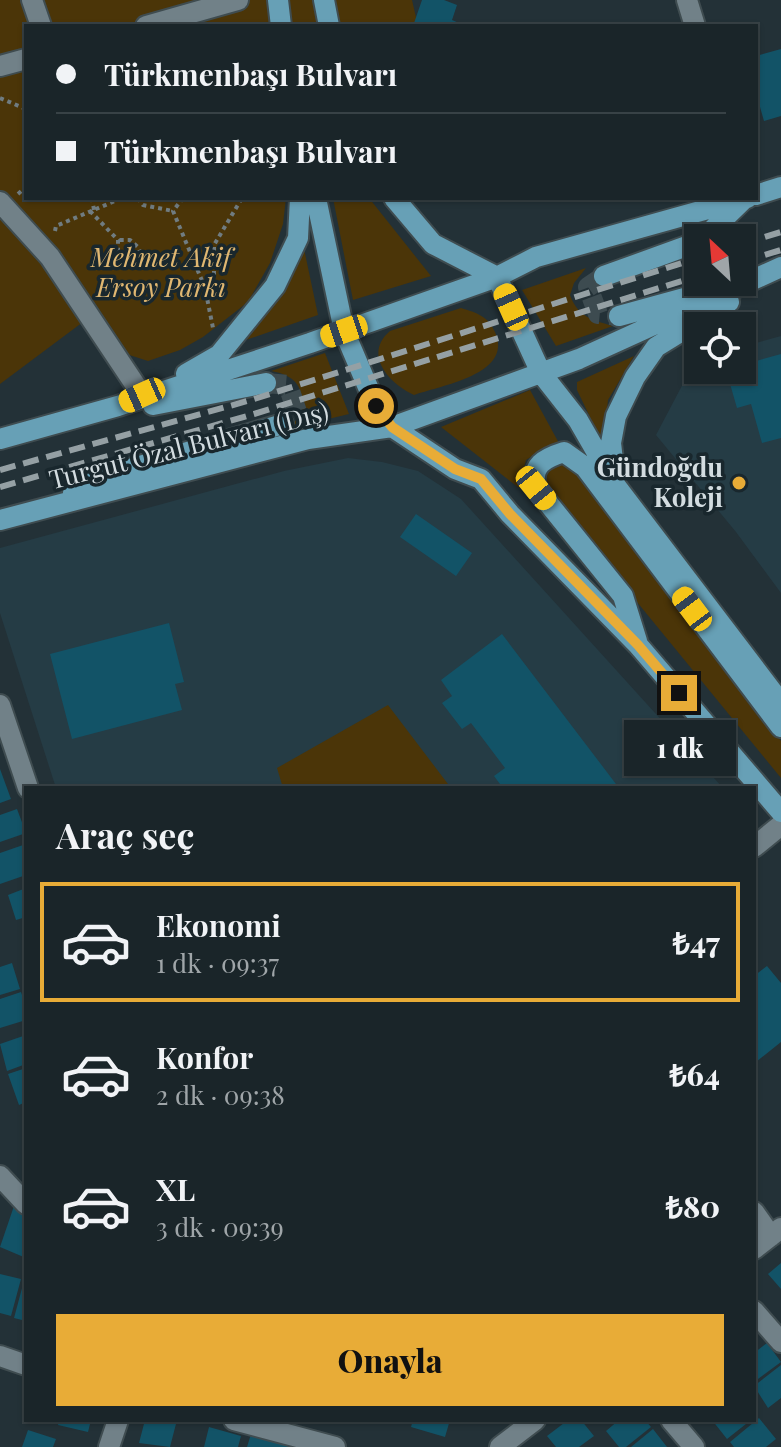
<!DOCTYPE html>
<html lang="tr">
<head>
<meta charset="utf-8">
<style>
  body { margin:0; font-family:"Playfair Display",serif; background:#232d31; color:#f1f3f6; height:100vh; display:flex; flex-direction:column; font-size:30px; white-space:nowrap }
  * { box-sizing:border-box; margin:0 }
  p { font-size:26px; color:#9fa5a8 }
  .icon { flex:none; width:44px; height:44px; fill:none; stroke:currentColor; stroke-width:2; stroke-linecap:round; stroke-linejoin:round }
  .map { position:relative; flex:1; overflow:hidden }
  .side { position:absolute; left:24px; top:786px; width:732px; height:636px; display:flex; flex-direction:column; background:#1a2529; border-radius:0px; box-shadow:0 2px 6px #0004,0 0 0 2px #384246 }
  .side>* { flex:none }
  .guide { position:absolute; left:24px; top:24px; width:734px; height:176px; border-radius:0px; box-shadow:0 2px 6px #0004,0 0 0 2px #384246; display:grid; align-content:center; height:176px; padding:0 32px; background:#1a2529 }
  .needle { width:52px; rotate:334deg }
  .tools { position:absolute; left:684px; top:224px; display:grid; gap:16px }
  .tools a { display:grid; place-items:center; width:72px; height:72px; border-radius:0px; background:#1a2529; box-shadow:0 2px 6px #0004,0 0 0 2px #384246; font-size:40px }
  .end { position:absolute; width:36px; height:36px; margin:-18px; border:10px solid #e8ac37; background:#111; box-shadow:0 0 0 4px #111 }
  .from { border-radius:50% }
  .bubble { position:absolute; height:56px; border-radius:0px; background:#1a2529; box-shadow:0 2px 6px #0004,0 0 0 2px #384246; font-size:26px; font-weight:800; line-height:56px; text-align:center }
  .car { position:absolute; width:24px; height:48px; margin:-24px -12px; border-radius:10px; box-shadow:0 0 6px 2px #0007; background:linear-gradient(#f5c518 24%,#345 0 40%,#f5c518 0 76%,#345 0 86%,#f5c518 0) }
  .guide b { display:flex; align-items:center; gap:28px; height:76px; font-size:30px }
  .guide b+b { border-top:2px solid #384246 }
  .guide i { width:20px; height:20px; background:#f1f3f6 }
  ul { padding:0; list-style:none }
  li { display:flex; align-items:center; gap:24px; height:120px; margin:0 16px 12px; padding:0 16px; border:4px solid transparent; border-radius:0px }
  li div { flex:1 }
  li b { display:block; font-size:30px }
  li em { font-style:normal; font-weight:800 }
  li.active { border-color:#e8ac37 }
  li>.icon { width:72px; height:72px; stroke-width:1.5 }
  h2 { padding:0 32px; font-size:36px; line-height:96px }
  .primary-button { display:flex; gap:16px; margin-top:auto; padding:16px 32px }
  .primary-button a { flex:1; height:92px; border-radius:0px; background:#e8ac37; color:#111; font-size:32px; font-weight:800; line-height:92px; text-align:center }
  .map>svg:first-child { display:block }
  .built { fill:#253c45 }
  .green { fill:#4b3508 }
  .building { fill:#125367 }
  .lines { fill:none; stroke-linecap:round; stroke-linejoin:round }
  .major-tunnel { stroke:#3d4b50; stroke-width:20; stroke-dasharray:20 10; stroke-linecap:butt }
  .minor-casing { stroke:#3f4c50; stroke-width:24 }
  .major-casing { stroke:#3f4c50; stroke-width:24 }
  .path { stroke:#707c81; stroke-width:4; stroke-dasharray:4 4; stroke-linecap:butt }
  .minor { stroke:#718188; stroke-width:20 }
  .major { stroke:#67a0b6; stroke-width:20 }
  .rail { stroke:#95a0a4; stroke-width:6; stroke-dasharray:16 8; stroke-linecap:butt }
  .route { stroke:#e8ac37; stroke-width:10 }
  .poi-dot { fill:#e8ac37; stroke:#19272d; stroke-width:3 }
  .labels { text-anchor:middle; stroke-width:7; stroke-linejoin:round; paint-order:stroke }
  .park-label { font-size:26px; font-style:italic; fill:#e0b771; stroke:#19272d }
  .street-label { font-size:26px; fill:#d3dce0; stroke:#19272d }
  .poi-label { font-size:26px; font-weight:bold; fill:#d3dce0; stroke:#19272d; text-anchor:end }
</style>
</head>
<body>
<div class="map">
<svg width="781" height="1447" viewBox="0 0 781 1447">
  <rect width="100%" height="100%" fill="#233137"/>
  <path class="built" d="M781 336V593L736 532 656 435 695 361 698 360V370H742V347Z
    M348 458 382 462 418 471 461 499 723 788H56L0 613V548L284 471Z"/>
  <path class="green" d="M0 0H412L418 26H26V198H286L283 224 270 263 248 302 203 337 180 350 148 361 117 351 95 313 0 384Z
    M333 198H369L431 276 353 300Z
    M303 244 318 315 246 340 280 292Z
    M586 268 574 283 570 295C578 317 592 320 613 326L556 346 522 290Z
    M461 308C477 313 488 316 495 332 514 374 442 385 414 395 388 383 363 354 390 331Z
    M325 353 349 414 287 429 300 416C307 389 296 375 271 371Z
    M634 356 608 400 603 444 577 390V382Z
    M530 390 560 445 543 449 526 460 519 488 441 427Z
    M564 459 575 469 781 741V778L547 492 543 480 547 467Z
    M388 705 451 788H283L277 768Z"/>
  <path class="building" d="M422 0H444L457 5 452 20 466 26H413Z
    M781 49V116L764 121 756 93V56Z
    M781 354V438L762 443 751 404 737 408 726 370H742V365Z
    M416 514 472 553 456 576 400 537Z
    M169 623 184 682 175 684 182 710 72 739 50 654Z
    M502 634 619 788H503L494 776 505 768 471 723 462 729 442 703 452 696 441 680Z
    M0 769 11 799 0 803Z
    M17 809 26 833 0 842V815Z
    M26 844V875L0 884V853Z
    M26 888V917L16 920 8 895Z
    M12 963 20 989 0 995V967Z
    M767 966 781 983V1042L756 1062 754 976Z
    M21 992 26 1007V1020L0 1028V999Z
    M26 1035V1064L7 1071 0 1044Z
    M26 1068V1102L19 1105 8 1074Z
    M14 1206 26 1211V1258L0 1247Z
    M781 1263V1289L768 1274Z
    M0 1274 21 1279 11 1316 0 1313Z
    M25 1277H26V1321L14 1318Z
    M767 1343 781 1362 754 1382V1353Z
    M781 1365V1398L768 1408 754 1386Z
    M759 1418 776 1439 766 1447H734L730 1442Z
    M59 1420H91L88 1432 58 1425Z
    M145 1420H177L170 1447 139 1443Z
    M413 1420H450L445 1437 411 1427Z
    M568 1420H581L594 1436 579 1447H556L547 1436Z
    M619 1420H645L651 1427 626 1447H619L606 1431Z
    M712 1420H751L727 1439Z
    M209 1427 241 1436 238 1447H204Z
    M653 1429 667 1447H631Z
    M28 1430 56 1439 53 1447H22Z
    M251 1434 292 1446V1447H247Z"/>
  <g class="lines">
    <path class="major-tunnel" d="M604 276 588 287 598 314 619 316
      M266 383 288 385 297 412 283 424"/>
    <g class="minor-casing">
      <path id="minor" d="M32 0 41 26
        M687 0 695 26
        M146 26 238 0
        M0 66 26 59
        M0 202 50 257 142 395
        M0 705 28 788
        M754 847 781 825
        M0 1176 26 1204
        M754 1212 771 1236
        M754 1249 781 1228
        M754 1311 781 1342
        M0 1356 26 1365
        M234 1420 335 1447
        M671 1420 694 1447
        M109 1447 118 1420
        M500 1447 535 1420"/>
    </g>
    <g class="major-casing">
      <path id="major" d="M278 0 281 26
        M324 0 329 26
        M756 195 781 187
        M316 198 344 331 376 406 392 427 455 469 481 479 510 514 638 645 781 812
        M394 198 433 244 497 277
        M704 238 742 201
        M604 276 698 242
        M497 277 541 373 578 420 616 486 781 703
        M619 316 692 296
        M186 374 219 355 275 286 298 238 300 198
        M153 405 266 383
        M0 439 118 406 310 343 497 277 536 257 747 198
        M615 478 611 443 616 416 635 377 656 347 729 302
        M73 493 102 477 283 424
        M0 520 308 439 392 427 579 359 781 267
        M637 641 623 596 536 488C530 465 545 458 564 452L585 467 781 727"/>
    </g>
    <path class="path" d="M0 98 26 109
      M18 194 26 187
      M92 198 94 210
      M138 198 143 205 173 211
      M183 198 173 211 205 288 213 328
      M90 211 118 240V254L130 262 143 259 138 247 130 240H118
      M55 231 56 226 122 198
      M205 288 214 276V245L242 198"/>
    <use href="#minor" class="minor"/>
    <use href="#major" class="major"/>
    <path class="rail" d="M742 244 781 232
      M742 262 781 250
      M0 470 251 400 698 258
      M0 487 254 414 698 276"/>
  </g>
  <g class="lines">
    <path class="route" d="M376 406 392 427 455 469 481 479 510 514 638 645 679 693"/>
  </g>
  <circle class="poi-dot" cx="739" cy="483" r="8"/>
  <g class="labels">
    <g class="park-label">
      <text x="161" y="267">Mehmet Akif<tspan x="161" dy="30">Ersoy Parkı</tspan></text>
    </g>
    <g class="street-label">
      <text transform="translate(189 446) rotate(-14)" y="9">Turgut Özal Bulvarı (Dış)</text>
    </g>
    <g class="poi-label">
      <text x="723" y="477">Gündoğdu<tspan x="723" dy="30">Koleji</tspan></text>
    </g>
  </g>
</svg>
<div class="tools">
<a><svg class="needle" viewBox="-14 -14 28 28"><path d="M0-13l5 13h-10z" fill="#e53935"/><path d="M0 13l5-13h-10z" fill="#9fa5a8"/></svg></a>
<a><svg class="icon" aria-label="locate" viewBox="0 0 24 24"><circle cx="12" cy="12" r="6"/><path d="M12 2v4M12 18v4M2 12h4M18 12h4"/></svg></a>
</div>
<i class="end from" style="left:376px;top:406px"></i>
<i class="end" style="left:679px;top:693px"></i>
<div class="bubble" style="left:624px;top:720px;width:112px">1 dk</div>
<i class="car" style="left:511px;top:307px;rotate:336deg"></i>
<i class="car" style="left:344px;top:331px;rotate:251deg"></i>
<i class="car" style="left:142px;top:395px;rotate:246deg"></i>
<i class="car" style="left:536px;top:488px;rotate:141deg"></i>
<i class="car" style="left:692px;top:609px;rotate:323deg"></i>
<div class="guide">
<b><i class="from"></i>Türkmenbaşı Bulvarı</b>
<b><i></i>Türkmenbaşı Bulvarı</b>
</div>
<section class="side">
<h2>Araç seç</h2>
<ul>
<li class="active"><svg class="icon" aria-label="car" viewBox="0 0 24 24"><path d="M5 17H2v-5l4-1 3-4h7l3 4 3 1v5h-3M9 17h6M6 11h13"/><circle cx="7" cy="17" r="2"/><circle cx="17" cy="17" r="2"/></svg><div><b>Ekonomi</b><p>1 dk · 09:37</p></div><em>₺47</em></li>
<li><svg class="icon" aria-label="car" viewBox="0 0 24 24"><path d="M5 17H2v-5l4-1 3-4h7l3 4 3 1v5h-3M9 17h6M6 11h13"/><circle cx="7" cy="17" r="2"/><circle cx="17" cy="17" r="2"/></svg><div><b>Konfor</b><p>2 dk · 09:38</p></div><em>₺64</em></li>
<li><svg class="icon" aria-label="car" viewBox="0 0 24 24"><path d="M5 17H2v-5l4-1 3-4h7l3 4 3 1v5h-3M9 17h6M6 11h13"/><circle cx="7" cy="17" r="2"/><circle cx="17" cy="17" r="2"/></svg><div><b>XL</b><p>3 dk · 09:39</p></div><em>₺80</em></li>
</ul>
<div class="primary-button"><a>Onayla</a></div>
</section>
</div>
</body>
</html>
